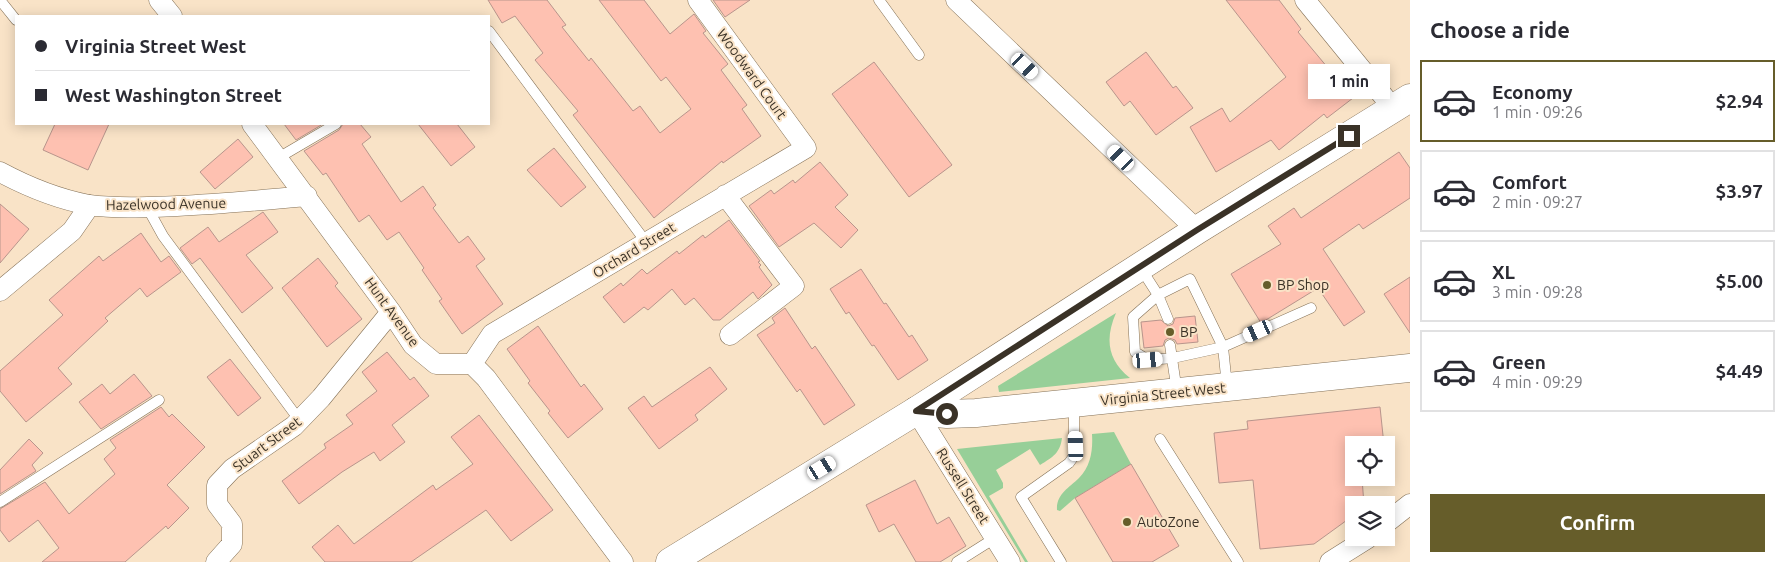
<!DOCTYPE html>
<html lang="en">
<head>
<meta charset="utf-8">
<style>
  body { margin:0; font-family:Ubuntu,sans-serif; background:#f2f2f3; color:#2b2b33; height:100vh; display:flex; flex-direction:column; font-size:19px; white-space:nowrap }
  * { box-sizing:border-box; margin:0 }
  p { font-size:16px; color:#7c7c81 }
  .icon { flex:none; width:28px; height:28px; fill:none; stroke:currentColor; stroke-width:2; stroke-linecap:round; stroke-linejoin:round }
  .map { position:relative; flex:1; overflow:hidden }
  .side { display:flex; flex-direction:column; background:#fff; width:375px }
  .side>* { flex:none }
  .guide { position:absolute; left:15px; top:15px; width:475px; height:110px; border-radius:0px; box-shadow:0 2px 12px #0003; display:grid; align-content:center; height:110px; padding:0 20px; background:#fff }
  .controls { position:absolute; left:1345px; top:436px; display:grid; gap:10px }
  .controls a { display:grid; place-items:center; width:50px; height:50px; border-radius:0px; background:#fff; box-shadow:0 2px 12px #0003; font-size:25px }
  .end { position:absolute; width:22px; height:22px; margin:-11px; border:6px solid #3a3227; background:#fff; box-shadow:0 0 0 2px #fff }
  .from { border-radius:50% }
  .bubble { position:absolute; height:35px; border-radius:0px; background:#fff; box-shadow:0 2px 12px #0003; font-size:16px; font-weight:700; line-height:35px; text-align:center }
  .car { position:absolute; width:15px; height:30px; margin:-15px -8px; border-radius:6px; box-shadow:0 0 4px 1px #0007; background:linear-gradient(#fff 24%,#345 0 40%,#fff 0 76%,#345 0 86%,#fff 0) }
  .guide b { display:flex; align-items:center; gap:18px; height:48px; font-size:19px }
  .guide b+b { border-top:1px solid #e1e1e2 }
  .guide i { width:12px; height:12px; background:#2b2b33 }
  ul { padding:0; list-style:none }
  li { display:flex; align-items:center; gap:15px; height:82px; margin:0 10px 8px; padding:0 10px; border:2px solid #e1e1e2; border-radius:0px }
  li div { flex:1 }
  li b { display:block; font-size:19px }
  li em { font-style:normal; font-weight:700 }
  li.selected { border-color:#665d2a }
  li>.icon { width:45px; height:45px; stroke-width:1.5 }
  h2 { padding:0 20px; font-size:22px; line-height:60px }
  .button { display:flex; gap:10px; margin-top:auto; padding:10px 20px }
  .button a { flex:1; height:58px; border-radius:0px; background:#665d2a; color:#fff; font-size:20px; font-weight:700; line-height:58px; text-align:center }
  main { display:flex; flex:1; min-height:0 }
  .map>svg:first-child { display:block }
  .green { fill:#97cf98 }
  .building { fill:#fec1b1; stroke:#b8958c }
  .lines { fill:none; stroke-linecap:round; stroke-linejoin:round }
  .service-casing { stroke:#847157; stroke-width:11 }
  .minor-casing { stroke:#847157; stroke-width:21 }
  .secondary-casing { stroke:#847157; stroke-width:29 }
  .primary-casing { stroke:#847157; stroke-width:29 }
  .service { stroke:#fff; stroke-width:10 }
  .minor { stroke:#fff; stroke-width:20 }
  .secondary { stroke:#fff; stroke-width:28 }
  .primary { stroke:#fff; stroke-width:28 }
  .route { stroke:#3a3227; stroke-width:6 }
  .poi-dot { fill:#665d2a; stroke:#f9e3c7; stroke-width:2 }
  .labels { text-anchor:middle; stroke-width:4; stroke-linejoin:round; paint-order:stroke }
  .street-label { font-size:14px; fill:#3a3227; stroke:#f9e3c7 }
  .poi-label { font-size:14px; fill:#3a3227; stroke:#f9e3c7; text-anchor:start }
</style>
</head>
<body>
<main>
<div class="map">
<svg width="1410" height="562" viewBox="0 0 1410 562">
  <rect width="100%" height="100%" fill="#f9e3c7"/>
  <path class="green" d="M1116 313C1105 338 1107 360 1130 378L999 392 998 386Z
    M1114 432 1131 464 1075 498 1060 511 1057 510C1056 494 1069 488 1079 478 1091 466 1093 450 1092 434Z
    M1062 438C1060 453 1053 457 1040 465L1030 449 996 470 1003 483V488L989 496 1028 562H1025L957 449Z"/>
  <path class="building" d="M488 0H547L566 25 562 27 589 61 591 58 633 111 640 106 660 133 691 109 666 77 661 81 599 0H644L670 34 694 14 706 31 703 33 728 64 721 70 747 105 742 109 761 136 723 163 722 161 654 218 573 115 578 111 535 60 543 53 515 16 502 23Z
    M713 0H750L725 17Z
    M1226 0H1279L1301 29 1298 32 1353 98 1327 118 1324 114 1279 150 1271 140 1216 172 1190 127 1222 108 1230 122 1286 77Z
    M1146 52 1173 88 1176 86 1193 108 1156 135 1130 101 1124 106 1106 82Z
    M874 62 952 165 909 197 832 94Z
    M55 124H109L88 170 43 150Z
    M284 124H323L296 140Z
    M343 124H360L371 137 362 144 401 202 423 186 436 205 433 208 459 243 468 236 485 259 476 266 503 304 462 334 439 301 442 299 422 270 424 268 399 232 387 240 369 215 359 222 326 173 323 175 304 151 339 130Z
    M418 124H457L475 147 451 166Z
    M238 139 253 157 215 189 200 172Z
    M554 148 586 187 561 207 527 170Z
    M1399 152 1410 168V198L1363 229 1359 224 1323 249 1365 312 1344 326 1318 288 1261 323 1231 274 1281 244 1268 226 1294 208 1301 218Z
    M820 162 848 195 835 207 858 230 841 248 814 223 779 247 749 206 771 190 774 194 793 180 795 183Z
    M0 204 29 229 0 263Z
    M263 212 278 232 246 255 273 288 242 313 200 258 192 264 180 248 208 227 219 242Z
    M729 220 760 261 758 262 761 265 759 267 772 285 758 299 753 292 720 320H713L694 298 685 305 672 289 648 310 644 307 624 323 603 297 621 283 623 286 642 269 647 274 677 251 679 254 703 235 705 238Z
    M141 233 161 262 169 256 181 272 147 297 140 288 105 318 108 321 58 368 72 384 26 422 0 391V371L63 315 49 300 99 256 103 261Z
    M318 258 338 283 335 286 362 319 327 347 282 288Z
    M861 269 884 304 886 303 909 337 912 335 928 360 898 380 874 345 872 346 849 312 846 314 830 289Z
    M1410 277V333L1384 294Z
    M785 308 812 349 815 346 855 405 824 425 800 389 797 392 757 335 775 323 772 318Z
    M1195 316 1198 342 1177 344 1175 340 1169 338 1165 340 1163 346 1144 348 1141 322 1161 320 1168 326 1173 324 1175 318Z
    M538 326 581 387 584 384 603 409 568 438 548 413 550 411 528 383 530 381 507 349Z
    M387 352 410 380 414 377 429 396 392 425 405 442 380 461 374 452 342 472 299 504 282 481 326 448 324 444 353 424 346 415 377 391 362 372Z
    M230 359 261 398 238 416 207 377Z
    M710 367 727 389 695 415 698 420 659 449 628 408 644 396 652 407Z
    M134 374 152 396 101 429 79 402 102 384 110 394Z
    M161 407 169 417 172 414 205 447 167 485 189 508 168 529 166 526 125 562H42L59 548 38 520 9 542 0 530V509L45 482 69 514 115 474 104 459 116 448 110 440Z
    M1380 407 1384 445H1354V478H1362L1364 505H1354V515L1314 544 1260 549 1253 480 1219 483 1214 433 1248 429 1247 421Z
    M479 415 553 510 511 541 486 510 411 562H325L312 547 338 525 354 544 433 485 436 490 473 464 451 437Z
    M29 439 43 453 32 465 36 471 0 494V470Z
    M1131 464 1179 546 1152 562H1113L1075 498Z
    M915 480 937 524 949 517 966 546 940 562H916L894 524 879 532 866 505Z"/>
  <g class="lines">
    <g class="service-casing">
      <path id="service" d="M0 0 16 20
        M879 0 919 55
        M489 31 646 242
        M278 158 336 124
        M147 207 163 236 300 421
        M1140 267 1158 295 1190 279 1223 347 1227 386
        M1168 319 1158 295 1133 317 1135 352 1148 360 1173 358 1223 347 1311 308
        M1170 345 1177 392
        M1160 439 1238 562
        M0 502 159 400
        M957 562 995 538
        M1061 562 1021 497 1069 463 1074 456V404"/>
    </g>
    <g class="minor-casing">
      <path id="minor" d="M159 0 172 16
        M956 0 1197 230
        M1305 0 1393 108
        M252 124 391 312 413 345 436 364H472L486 378 623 562
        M0 172C28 187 58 199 89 205 118 209 149 207 177 206 221 204 264 200 307 196
        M725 195 794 286 730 335
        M0 291 72 231 90 205
        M472 364 492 334 806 148 698 0
        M916 411 1010 562
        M1386 523 1410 504
        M216 562 232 544V524L217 504V485L232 469 294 426 321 398 391 312
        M1330 562 1368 538"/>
    </g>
    <g class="secondary-casing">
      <path id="secondary" d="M916 411 947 414 976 413 1410 368"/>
    </g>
    <g class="primary-casing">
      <path id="primary" d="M670 562 916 411 1197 230 1410 98"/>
    </g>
    <use href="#service" class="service"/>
    <use href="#minor" class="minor"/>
    <use href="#secondary" class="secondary"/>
    <use href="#primary" class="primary"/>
  </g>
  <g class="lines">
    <path class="route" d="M947 414 916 411 1197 230 1349 136"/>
  </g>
  <g class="poi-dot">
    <circle cx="1267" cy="285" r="5"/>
    <circle cx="1170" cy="332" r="5"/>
    <circle cx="1127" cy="522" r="5"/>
  </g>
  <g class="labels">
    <g class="street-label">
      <text transform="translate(752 74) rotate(54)" y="5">Woodward Court</text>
      <text transform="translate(166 204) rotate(-1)" y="5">Hazelwood Avenue</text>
      <text transform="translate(634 250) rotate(-31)" y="5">Orchard Street</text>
      <text transform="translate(392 312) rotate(54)" y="5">Hunt Avenue</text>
      <text transform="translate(1163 394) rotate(-6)" y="5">Virginia Street West</text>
      <text transform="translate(267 444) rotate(-37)" y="5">Stuart Street</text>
      <text transform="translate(963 486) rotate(58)" y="5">Russell Street</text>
    </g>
    <g class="poi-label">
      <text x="1277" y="290">BP Shop</text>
      <text x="1180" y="337">BP</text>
      <text x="1137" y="527">AutoZone</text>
    </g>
  </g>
</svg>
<div class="controls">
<a><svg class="icon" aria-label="locate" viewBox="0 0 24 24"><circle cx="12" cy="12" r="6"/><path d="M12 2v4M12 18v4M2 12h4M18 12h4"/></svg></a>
<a><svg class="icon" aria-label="layers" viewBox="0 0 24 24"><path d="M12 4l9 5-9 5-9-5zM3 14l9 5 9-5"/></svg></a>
</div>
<i class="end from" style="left:947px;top:414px"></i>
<i class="end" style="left:1349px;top:136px"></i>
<div class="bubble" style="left:1308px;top:64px;width:82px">1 min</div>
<i class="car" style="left:1025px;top:66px;rotate:133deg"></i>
<i class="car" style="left:1121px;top:158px;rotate:314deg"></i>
<i class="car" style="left:1258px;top:331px;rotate:246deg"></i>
<i class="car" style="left:1148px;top:360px;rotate:85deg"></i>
<i class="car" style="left:1076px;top:446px;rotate:358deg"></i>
<i class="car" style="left:822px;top:468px;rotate:59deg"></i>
<div class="guide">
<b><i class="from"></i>Virginia Street West</b>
<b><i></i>West Washington Street</b>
</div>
</div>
<section class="side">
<h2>Choose a ride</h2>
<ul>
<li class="selected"><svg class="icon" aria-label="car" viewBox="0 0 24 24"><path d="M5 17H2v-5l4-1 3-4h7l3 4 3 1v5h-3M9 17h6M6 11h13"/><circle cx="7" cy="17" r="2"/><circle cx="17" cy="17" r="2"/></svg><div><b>Economy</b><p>1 min · 09:26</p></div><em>$2.94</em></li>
<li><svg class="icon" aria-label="car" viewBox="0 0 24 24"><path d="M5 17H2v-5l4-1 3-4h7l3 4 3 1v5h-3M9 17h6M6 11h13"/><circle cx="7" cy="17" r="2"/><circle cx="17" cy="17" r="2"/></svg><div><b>Comfort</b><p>2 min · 09:27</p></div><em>$3.97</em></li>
<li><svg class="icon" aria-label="car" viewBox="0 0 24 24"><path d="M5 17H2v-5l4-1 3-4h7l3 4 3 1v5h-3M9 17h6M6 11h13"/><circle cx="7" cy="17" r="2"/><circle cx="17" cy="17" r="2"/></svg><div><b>XL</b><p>3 min · 09:28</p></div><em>$5.00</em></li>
<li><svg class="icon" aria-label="car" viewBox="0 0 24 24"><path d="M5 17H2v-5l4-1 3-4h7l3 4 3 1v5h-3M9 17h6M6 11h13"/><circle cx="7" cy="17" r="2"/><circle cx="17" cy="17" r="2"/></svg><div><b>Green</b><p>4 min · 09:29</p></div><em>$4.49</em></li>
</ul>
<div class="button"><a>Confirm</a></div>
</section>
</main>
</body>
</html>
